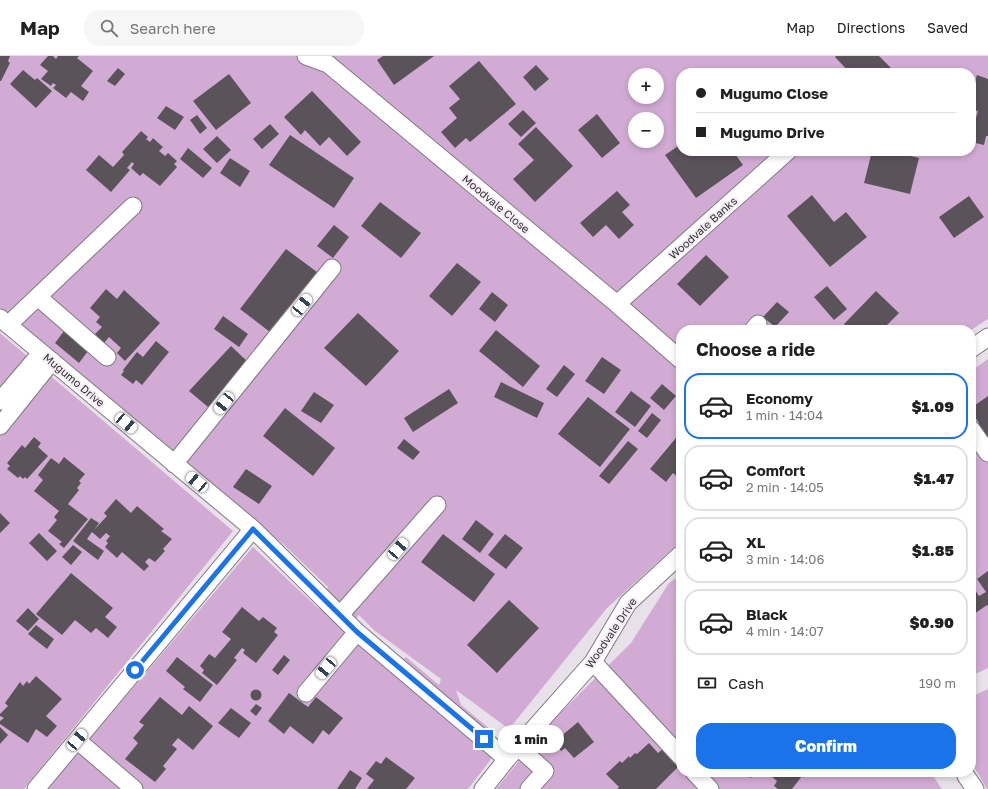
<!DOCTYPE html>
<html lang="en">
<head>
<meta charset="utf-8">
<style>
  body { margin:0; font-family:"Golos Text",sans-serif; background:#f6f6f6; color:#222; height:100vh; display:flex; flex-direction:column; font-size:15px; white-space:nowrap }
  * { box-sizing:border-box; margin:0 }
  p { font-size:13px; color:#767676 }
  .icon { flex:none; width:22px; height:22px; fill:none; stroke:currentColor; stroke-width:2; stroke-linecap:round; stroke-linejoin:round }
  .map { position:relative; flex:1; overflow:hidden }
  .drawer { position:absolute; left:676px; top:269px; width:300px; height:452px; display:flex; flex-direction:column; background:#fff; border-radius:16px; box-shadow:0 2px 6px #0003 }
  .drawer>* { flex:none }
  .guide { position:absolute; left:676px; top:12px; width:300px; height:88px; border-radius:16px; box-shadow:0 2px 6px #0003; display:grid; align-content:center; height:88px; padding:0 20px; background:#fff }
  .controls { position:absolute; left:628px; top:12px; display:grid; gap:8px }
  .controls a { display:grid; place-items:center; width:36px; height:36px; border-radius:50%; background:#fff; box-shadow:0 2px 6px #0003; font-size:20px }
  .end { position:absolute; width:18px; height:18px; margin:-9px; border:5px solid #1a73e8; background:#fff; box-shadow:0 0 0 2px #fff }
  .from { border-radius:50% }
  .bubble { position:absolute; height:28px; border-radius:14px; background:#fff; box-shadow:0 2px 6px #0003; font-size:13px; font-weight:800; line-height:28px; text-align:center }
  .car { position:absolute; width:12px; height:24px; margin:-12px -6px; border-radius:5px; box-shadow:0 0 3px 1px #0007; background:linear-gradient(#fff 24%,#345 0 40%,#fff 0 76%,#345 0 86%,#fff 0) }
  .guide b { display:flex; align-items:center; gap:14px; height:38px; font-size:15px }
  .guide b+b { border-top:1px solid #e0e0e0 }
  .guide i { width:10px; height:10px; background:#222 }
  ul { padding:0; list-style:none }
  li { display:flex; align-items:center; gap:12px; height:66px; margin:0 8px 6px; padding:0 12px; border:2px solid #e0e0e0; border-radius:16px }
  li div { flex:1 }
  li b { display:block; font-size:15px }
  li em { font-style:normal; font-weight:800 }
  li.current { border-color:#1a73e8 }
  li>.icon { width:36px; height:36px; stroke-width:1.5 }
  h2 { padding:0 20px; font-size:18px; line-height:48px }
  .pay { display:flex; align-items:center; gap:10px; height:44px; padding:0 20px; font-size:15px }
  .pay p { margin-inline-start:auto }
  .action { display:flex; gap:8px; margin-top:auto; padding:8px 20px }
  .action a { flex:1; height:46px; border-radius:16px; background:#1a73e8; color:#fff; font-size:16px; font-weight:800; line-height:46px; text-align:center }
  header { display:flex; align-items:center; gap:24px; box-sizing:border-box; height:56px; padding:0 20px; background:#fff; border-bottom:1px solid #e0e0e0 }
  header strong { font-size:19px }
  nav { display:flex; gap:22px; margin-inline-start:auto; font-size:14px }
  .search { width:280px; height:36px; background:#f6f6f6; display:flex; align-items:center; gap:10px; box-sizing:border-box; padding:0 14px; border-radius:16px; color:#767676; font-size:15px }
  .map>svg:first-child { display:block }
  .green { fill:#d2abd5; fill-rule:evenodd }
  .building { fill:#5a545a }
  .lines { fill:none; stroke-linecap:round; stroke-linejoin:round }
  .minor-casing { stroke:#807980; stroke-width:19 }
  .minor { stroke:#fff; stroke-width:17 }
  .route { stroke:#1a73e8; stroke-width:5 }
  .labels { text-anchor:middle; stroke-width:4; stroke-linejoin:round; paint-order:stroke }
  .street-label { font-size:11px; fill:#343134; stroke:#f5eef6 }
</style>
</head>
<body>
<header>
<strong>Map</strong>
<div class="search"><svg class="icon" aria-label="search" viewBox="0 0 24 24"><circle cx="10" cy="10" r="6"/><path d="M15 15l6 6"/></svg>Search here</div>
<nav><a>Map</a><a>Directions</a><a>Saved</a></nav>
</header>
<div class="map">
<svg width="988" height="733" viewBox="0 0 988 733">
  <rect width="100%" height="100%" fill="#e8e1e9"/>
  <path class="green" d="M0 0H988V263L971 274H681V485L607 552 509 673 456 634 461 649 490 673 479 690 492 702 468 733H47L253 491 319 553 328 531 284 489 0 252ZM681 17H971V95H681ZM635 19H657V41H635ZM635 63H657V85H635ZM359 559 375 575 441 623 439 629 406 601 387 613 344 576Z
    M0 277 233 475 24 733H0Z
    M988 303V612L971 620V315Z
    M681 519V716H930L942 733H496L551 666 631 587 669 527Z
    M988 633V733H987L971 706V641Z"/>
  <path class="building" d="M0 0H10L8 5 10 7 1 25H0Z
    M48 0H53L56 3 58 0H79L77 2 93 15 81 30 89 36 83 45 71 36 66 42 53 32 56 29 53 27 51 30 41 23 48 15 40 9Z
    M383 0H434L394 29 377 4Z
    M836 0H879L896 17H850L835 1Z
    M479 5 516 48 470 86 466 82 455 92 441 76 457 62 449 52 460 43 449 30Z
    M536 9 549 23 535 35 523 21Z
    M118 12 125 18 115 30 107 25Z
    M23 14 35 24 37 22 52 35 36 52 10 28Z
    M229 18 251 47 216 74 193 45Z
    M977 19 988 23V80H986L984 89 971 86V79L978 55 974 54 971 62V33L972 34Z
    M312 35 361 86 347 100 329 81 320 90 305 74 301 79 284 61Z
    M166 50 184 61 175 74 157 62Z
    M523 54 536 67 521 81 508 68Z
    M597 58 620 87 602 102 578 74Z
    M197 59 207 72 200 78 190 64Z
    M270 68 279 78 262 93 253 83Z
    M536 71 573 110 535 146 513 123 534 104 518 88Z
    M141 75 148 81 146 83 150 86 153 82 163 91 159 95 165 100 168 97 177 105 174 108 177 111 160 130 143 117 140 120 131 112 134 108 132 106 127 112 130 114 111 136 86 114 99 99 113 111 124 99 122 96Z
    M290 79 354 122 334 152 269 109Z
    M217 80 231 94 217 107 203 93Z
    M681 88V95H733L743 109 696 142 665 99Z
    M188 92 212 112 203 122 180 103Z
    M872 95H890L919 102 910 138 864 127Z
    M230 102 250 115 240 131 220 117Z
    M617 135 630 149 622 156 634 169 619 183 606 169 593 181 580 167Z
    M812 139 834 166 846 156 867 181 830 211 787 160Z
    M969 140 984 161 954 182 939 161Z
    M380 146 421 177 401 202 361 170Z
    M334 169 349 181 333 202 317 190Z
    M286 193 317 216 270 276 240 253Z
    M706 199 729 221 700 250 677 228Z
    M457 207 481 226 452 260 429 240Z
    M827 230 847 253 834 264 814 241Z
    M106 233 117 243 124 234 160 267 125 305 117 297 121 292 109 281 100 292 90 283 102 271 96 266 100 261 90 252Z
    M876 235 899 257 882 274H850L844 268Z
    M492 236 508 249 495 266 479 253Z
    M777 246 789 256 775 271 763 261Z
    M358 257 399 295 366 330 324 292Z
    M223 260 248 278 239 291 214 273Z
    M496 274 540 310 523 331 479 295Z
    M64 275 88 295 79 307 55 287Z
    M156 285 169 296 142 329 136 324 133 328 121 319 124 315 123 314 137 296 143 301Z
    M231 290 249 307 208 351 189 335Z
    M602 301 621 314 604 338 585 325Z
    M564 309 575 318 557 341 546 333Z
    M501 326 544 347 537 362 494 341Z
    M662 328 676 340 664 354 650 342Z
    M449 333 458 347 413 376 404 362Z
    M631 335 651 350 635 371 615 356Z
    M314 336 334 349 321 367 301 355Z
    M988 340V388L975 369 979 367 971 355V352Z
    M588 341 630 373 600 411 558 378Z
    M285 352 335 392 313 420 263 380Z
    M652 357 661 364 647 382 638 375Z
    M681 376V424L673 417 666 426 650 413Z
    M34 381 41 387 38 391 48 400 27 423 25 421 23 423 20 420 18 422 7 413 10 410 7 407 22 389 25 392Z
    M404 383 420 396 413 404 397 392Z
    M628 385 638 393 609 428 599 420Z
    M64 401 85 418 79 425 81 427 77 432 79 434 68 448 88 463 64 492 59 488 62 486 48 475 57 464 54 461 59 455 34 435 43 424 38 419 51 402 59 408Z
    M246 413 272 430 259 448 233 431Z
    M116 443 131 457 137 450 164 473 161 475 172 483 163 493 165 495 155 506 149 502 145 506 149 510 144 515 122 496 117 502 105 491 108 487 106 485 110 480 106 477 100 483 92 476 87 483 104 495 98 504 73 485 91 462 99 467 94 474 107 460 104 457Z
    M0 457 10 467 0 477Z
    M476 464 494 478 480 497 462 483Z
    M39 477 57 495 47 505 29 487Z
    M443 478 495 518 474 546 421 506Z
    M505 478 523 492 506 513 488 499Z
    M73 489 82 496 71 509 62 501Z
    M988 515V551L987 549 974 558 971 554V528L979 540 986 536 977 523Z
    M71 517 113 552 105 561 117 571 108 582 96 572 91 577 75 564 62 579 36 558Z
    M509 544 539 572 497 617 467 589Z
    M242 551 259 565 263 561 277 572 274 576 278 579 256 607 243 597 245 594 242 592 234 602 237 604 217 629 202 617 204 614 200 610 209 598 215 602 231 583 222 576Z
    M28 552 39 563 28 575 16 565Z
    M36 569 54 583 47 593 28 578Z
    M284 599 290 604 278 619 272 614Z
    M177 601 213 629 200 646 183 633 185 631 166 615Z
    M36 620 62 643 46 660 57 670 47 681 36 673 28 687 0 668V665L4 662 0 660V658L8 650 5 647 20 626 23 630 27 625 29 628Z
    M250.5 639a5.5 5.5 0 1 1 11 0a5.5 5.5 0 1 1-11 0Z
    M289 637 308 651 316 641 343 662 329 679 323 674 313 688 290 670 284 678 268 665Z
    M160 641 182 659 189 650 213 670 193 694 178 682 172 689 177 693 163 710 166 713 155 726 125 703 138 687 133 682 144 669 139 666Z
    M256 648 262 652 256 660 250 655Z
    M231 652 251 667 239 682 218 667Z
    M578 666 594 686 574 702 565 692 561 695 554 686Z
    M0 671 8 679 0 688Z
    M649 687 658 697 664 692 680 709 656 733H617L619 731 606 718 620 705 622 707 629 700 630 702 635 697 637 698Z
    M386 701 415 722 406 733H367L374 724 366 718 376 705 381 708Z
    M350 714 362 722 355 733H337Z
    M742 716H755L751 722Z
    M766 716H805L792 733H778L774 730 777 725Z"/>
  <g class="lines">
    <g class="minor-casing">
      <path id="minor" d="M306 0 328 8 617 248 681 304
        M38 241 107 301
        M617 248 788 95
        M0 262 253 473 357 576 507 703
        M8 269 133 150
        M753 274 758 268
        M971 293 988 281
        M0 345 41 297
        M0 370 52 305
        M971 373 988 397
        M174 408 332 212
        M340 559 437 449
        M593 606 681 701
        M306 637 357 576
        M77 684 134 733
        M518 691 545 715 529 733
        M694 716 710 733
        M966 720 975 733
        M36 733 253 473
        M483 733 507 703 593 606 628 547 681 498"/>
    </g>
    <use href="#minor" class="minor"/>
  </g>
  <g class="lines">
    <path class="route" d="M135 614 253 473 357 576 484 683"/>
  </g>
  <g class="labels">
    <g class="street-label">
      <text transform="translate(496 148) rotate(40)" y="4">Moodvale Close</text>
      <text transform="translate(703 172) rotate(-42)" y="4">Woodvale Banks</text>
      <text transform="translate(74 324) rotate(40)" y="4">Mugumo Drive</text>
      <text transform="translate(611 577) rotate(-56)" y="4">Woodvale Drive</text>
    </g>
  </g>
</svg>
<div class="controls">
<a>+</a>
<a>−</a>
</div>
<i class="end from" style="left:135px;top:614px"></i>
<i class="end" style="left:484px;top:683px"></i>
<div class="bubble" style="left:498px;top:669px;width:66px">1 min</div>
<i class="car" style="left:302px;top:249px;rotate:39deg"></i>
<i class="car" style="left:224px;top:347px;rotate:219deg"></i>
<i class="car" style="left:126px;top:367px;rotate:130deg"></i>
<i class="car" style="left:197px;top:426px;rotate:310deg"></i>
<i class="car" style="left:398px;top:493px;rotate:41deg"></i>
<i class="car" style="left:326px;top:612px;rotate:220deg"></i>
<i class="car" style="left:77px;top:684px;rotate:40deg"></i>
<div class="guide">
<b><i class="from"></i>Mugumo Close</b>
<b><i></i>Mugumo Drive</b>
</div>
<section class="drawer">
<h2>Choose a ride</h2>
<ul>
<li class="current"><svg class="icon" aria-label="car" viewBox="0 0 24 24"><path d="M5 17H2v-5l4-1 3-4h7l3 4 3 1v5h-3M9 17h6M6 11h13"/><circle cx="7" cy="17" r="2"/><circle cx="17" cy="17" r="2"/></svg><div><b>Economy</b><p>1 min · 14:04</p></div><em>$1.09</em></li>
<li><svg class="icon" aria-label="car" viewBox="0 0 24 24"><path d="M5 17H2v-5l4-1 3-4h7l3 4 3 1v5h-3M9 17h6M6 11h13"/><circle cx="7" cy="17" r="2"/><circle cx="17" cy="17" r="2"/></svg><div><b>Comfort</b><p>2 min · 14:05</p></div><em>$1.47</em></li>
<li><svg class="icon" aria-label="car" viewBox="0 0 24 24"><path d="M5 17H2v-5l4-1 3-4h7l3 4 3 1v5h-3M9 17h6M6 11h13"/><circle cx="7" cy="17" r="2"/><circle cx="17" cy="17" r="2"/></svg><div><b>XL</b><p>3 min · 14:06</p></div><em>$1.85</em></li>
<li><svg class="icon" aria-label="car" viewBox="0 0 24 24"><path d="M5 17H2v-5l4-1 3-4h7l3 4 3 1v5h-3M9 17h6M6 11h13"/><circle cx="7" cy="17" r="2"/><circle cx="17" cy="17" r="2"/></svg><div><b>Black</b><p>4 min · 14:07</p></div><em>$0.90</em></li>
</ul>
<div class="pay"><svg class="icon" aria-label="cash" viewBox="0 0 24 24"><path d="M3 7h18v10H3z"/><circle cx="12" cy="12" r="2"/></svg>Cash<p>190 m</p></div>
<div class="action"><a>Confirm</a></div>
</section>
</div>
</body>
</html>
